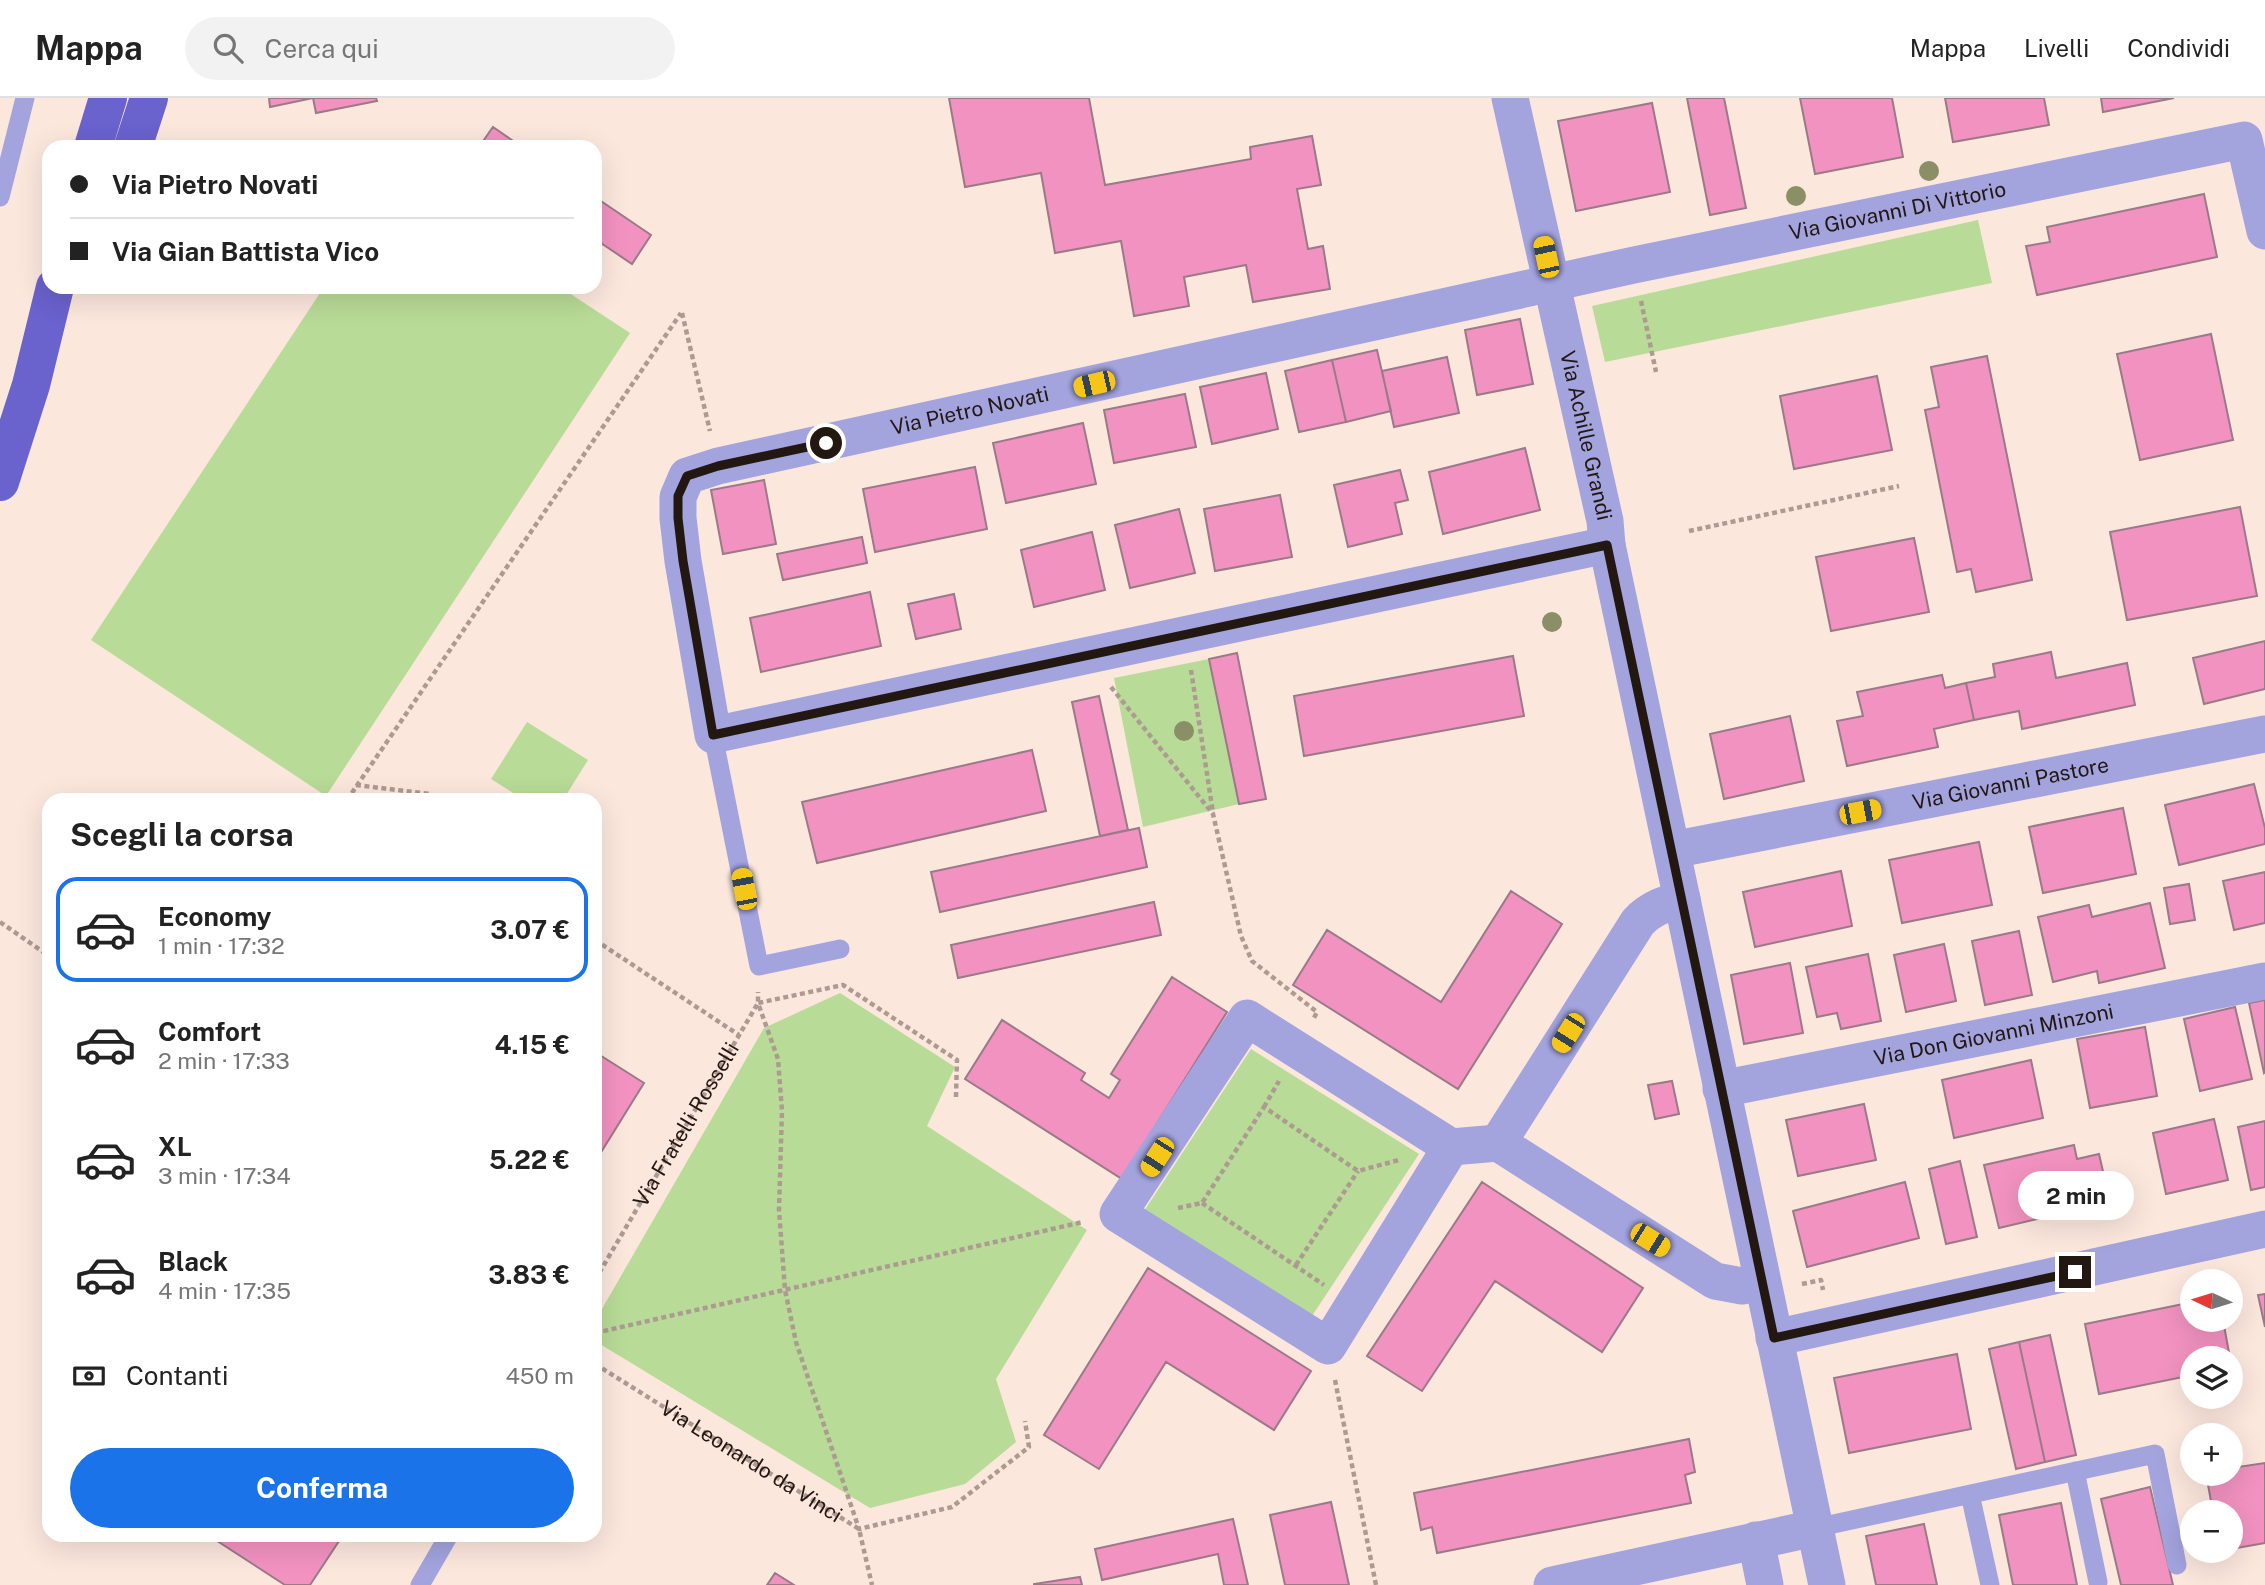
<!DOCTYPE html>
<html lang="it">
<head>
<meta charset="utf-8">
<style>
  body { margin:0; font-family:"Public Sans",sans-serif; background:#f2f2f2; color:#222; height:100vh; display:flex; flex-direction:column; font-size:26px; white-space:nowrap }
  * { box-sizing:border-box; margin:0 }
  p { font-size:23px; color:#767676 }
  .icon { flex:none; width:38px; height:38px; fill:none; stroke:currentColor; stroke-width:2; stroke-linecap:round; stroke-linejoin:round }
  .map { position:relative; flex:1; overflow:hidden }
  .drawer { position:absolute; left:42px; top:695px; width:560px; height:749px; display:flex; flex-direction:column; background:#fff; border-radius:21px; box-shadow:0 7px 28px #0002 }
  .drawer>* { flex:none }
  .hud { position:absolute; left:42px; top:42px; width:560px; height:154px; border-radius:21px; box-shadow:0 7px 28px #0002; display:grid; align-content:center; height:154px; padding:0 28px; background:#fff }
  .needle { width:46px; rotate:274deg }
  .controls { position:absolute; left:2180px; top:1171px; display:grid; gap:14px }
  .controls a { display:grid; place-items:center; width:63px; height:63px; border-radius:50%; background:#fff; box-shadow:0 7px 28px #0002; font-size:35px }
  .end { position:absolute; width:32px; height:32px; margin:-16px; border:9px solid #231711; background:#fff; box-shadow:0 0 0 4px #fff }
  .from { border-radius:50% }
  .bubble { position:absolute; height:49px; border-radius:24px; background:#fff; box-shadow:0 7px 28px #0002; font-size:23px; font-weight:700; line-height:49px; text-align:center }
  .car { position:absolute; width:21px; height:42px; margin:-21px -10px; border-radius:9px; box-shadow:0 0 5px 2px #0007; background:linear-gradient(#f5c518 24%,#345 0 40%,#f5c518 0 76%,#345 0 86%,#f5c518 0) }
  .hud b { display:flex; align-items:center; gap:24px; height:66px; font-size:26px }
  .hud b+b { border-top:2px solid #e0e0e0 }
  .hud i { width:18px; height:18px; background:#222 }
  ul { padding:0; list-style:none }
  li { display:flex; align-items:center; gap:21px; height:105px; margin:0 14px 10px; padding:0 14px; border:4px solid transparent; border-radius:21px }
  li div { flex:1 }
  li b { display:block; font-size:26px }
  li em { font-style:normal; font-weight:700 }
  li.active { border-color:#1a73e8 }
  li>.icon { width:63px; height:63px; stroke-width:1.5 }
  h2 { padding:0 28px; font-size:32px; line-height:84px }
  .pay { display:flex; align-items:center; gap:18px; height:77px; padding:0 28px; font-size:26px }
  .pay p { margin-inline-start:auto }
  .action { display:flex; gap:14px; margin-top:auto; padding:14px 28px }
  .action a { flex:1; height:80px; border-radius:42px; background:#1a73e8; color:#fff; font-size:28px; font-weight:700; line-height:80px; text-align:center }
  header { display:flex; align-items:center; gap:42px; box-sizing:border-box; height:98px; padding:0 35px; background:#fff; border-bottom:2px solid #e0e0e0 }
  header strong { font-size:33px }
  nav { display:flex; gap:38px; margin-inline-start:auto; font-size:24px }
  .search { width:490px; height:63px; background:#f2f2f2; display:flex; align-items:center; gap:18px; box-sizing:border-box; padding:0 24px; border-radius:38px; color:#767676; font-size:26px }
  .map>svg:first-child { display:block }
  .green { fill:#b8db97 }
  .building { fill:#f292c0; stroke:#9a7a88; stroke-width:2 }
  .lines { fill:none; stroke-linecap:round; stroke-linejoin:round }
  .path { stroke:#ad9b92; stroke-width:4.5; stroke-dasharray:5 3.5; stroke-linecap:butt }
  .lane { stroke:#a3a3de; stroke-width:19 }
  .street { stroke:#a3a3de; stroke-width:37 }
  .primary { stroke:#6a62cd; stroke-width:38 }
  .tree { fill:#8a8f66 }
  .route { stroke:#231711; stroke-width:9 }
  .labels { text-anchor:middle; stroke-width:6; stroke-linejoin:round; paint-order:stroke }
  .street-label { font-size:21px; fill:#231711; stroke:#fff }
</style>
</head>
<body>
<header>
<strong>Mappa</strong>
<div class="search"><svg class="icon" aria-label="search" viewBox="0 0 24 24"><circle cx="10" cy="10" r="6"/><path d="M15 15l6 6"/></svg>Cerca qui</div>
<nav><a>Mappa</a><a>Livelli</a><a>Condividi</a></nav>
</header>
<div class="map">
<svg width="2265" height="1487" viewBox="0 0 2265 1487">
  <rect width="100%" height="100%" fill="#fce7dd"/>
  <path class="green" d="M1978 122 1992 185 1605 264 1592 208Z
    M324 189H560L630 235 326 698 91 542Z
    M1209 561 1239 706 1143 729 1114 580Z
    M527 624 588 662 563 702H524L491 681Z
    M840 895 955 969 927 1028 1087 1132 996 1281 1016 1344 965 1386 870 1410 595 1243V1223L764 930Z
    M1251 951 1419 1056 1310 1221 1144 1113Z"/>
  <path class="building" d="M269 0H376L377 3 316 15 313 0 270 9Z
    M949 0H1089L1105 87 1251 61 1250 49 1312 38 1321 87 1297 91 1308 151 1323 148 1330 191 1253 204 1246 167 1184 179 1189 208 1134 218 1121 143 1055 155 1041 75 965 89Z
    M1687 0H1724L1746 110 1710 117Z
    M1800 0H1892L1903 59 1815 76Z
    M1945 0H2044L2049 27 1953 44Z
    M2101 0H2174L2103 14Z
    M1652 5 1670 94 1576 113 1558 23Z
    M493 29 522 49H479Z
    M2204 96 2217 159 2037 197 2026 148 2050 144 2047 129Z
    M595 99 651 137 632 166 595 141Z
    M1520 221 1533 286 1477 297 1465 232Z
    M2211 236 2233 342 2140 362 2117 256Z
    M1377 252 1391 313 1346 324 1332 262Z
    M1987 258 2032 482 1976 494 1971 471 1957 474 1925 312 1939 309 1931 269Z
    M1447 259 1459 315 1394 329 1382 273Z
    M1332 262 1346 324 1299 334 1285 273Z
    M1266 275 1278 331 1212 346 1200 289Z
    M1877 278 1892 352 1794 371 1780 298Z
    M1185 296 1196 349 1114 365 1104 312Z
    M1083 325 1096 386 1006 405 993 345Z
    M1525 350 1540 412 1443 436 1429 374Z
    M975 369 987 431 875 454 863 391Z
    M1400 372 1408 402 1395 405 1402 436 1348 449 1334 387Z
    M764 382 776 446 723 456 711 392Z
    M1280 397 1292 459 1215 473 1204 411Z
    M2240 409 2257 498 2127 522 2110 434Z
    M1179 411 1195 475 1130 490 1115 427Z
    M1092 434 1105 492 1034 509 1021 452Z
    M862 439 867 465 783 482 777 456Z
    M1914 440 1929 514 1831 533 1816 459Z
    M870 494 881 548 761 574 750 520Z
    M954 496 961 531 916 541 908 506Z
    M2265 543V591L2204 606 2193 560Z
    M2051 554 2056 580 2127 565 2135 607 2022 631 2019 613 1974 622 1966 585 1995 579 1993 566Z
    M1237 555 1266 701 1239 706 1209 561Z
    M1513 558 1524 618 1304 658 1294 598Z
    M1942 577 1945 590 1966 585 1974 622 1934 631 1938 649 1847 668 1837 623 1863 618 1857 594Z
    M1099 598 1128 732 1100 738 1072 604Z
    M1790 618 1804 683 1724 701 1710 636Z
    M1032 652 1046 713 817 765 802 704Z
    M2254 686 2265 730V746L2179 767 2165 707Z
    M2123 710 2136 776 2043 795 2029 729Z
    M1139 730 1147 769 940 814 931 774Z
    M1979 744 1992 807 1902 825 1889 762Z
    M1841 773 1852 828 1755 849 1743 794Z
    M2265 774V825L2234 832 2223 783Z
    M2189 786 2195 822 2170 826 2164 790Z
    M1511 793 1562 826 1458 991 1293 887 1327 832 1441 904Z
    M1154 804 1161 837 958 880 951 847Z
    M2150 805 2165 870 2099 885 2097 873 2053 884 2038 819 2089 807 2092 819Z
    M2019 833 2032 897 1985 907 1972 843Z
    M1944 846 1956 903 1906 914 1894 857Z
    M1868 856 1881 923 1841 931 1837 915 1817 919 1806 869Z
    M1790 865 1803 935 1744 946 1731 877Z
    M1172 879 1227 914 1122 1081 965 981 1002 922 1085 975 1081 982 1109 1000 1120 982 1111 976Z
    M2265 902V974L2264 975 2249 905Z
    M2235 909 2252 981 2200 993 2184 921Z
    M2145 929 2157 998 2090 1010 2077 941Z
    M595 954 644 985 595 1064Z
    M2031 962 2043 1020 1954 1040 1942 982Z
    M1672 983 1679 1016 1655 1021 1648 987Z
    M1864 1006 1876 1062 1798 1078 1786 1022Z
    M2214 1021 2228 1082 2166 1096 2153 1035Z
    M2265 1023V1089L2251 1092 2238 1029Z
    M2074 1047 2077 1061 2099 1056 2110 1104 1999 1130 1984 1067Z
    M1960 1063 1977 1139 1946 1146 1929 1071Z
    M1482 1084 1643 1190 1602 1254 1495 1183 1422 1293 1367 1258Z
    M1905 1084 1919 1140 1807 1169 1793 1113Z
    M1148 1170 1311 1273 1274 1332 1166 1264 1099 1371 1044 1337Z
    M2265 1196V1229L2258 1197Z
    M2193 1204V1222H2223L2230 1260H2193V1277L2099 1296 2085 1226Z
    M2050 1237 2076 1357 2045 1364 2019 1244Z
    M2019 1244 2045 1364 2016 1371 1989 1251Z
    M1957 1256 1971 1331 1849 1355 1834 1280Z
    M1689 1341 1695 1374 1685 1377 1691 1405 1437 1455 1432 1429 1421 1432 1414 1395Z
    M2265 1365V1445L2231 1451V1414H2213L2206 1376H2231V1370Z
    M2150 1389 2173 1487H2121L2101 1401Z
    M1331 1404 1349 1487H1285L1270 1417Z
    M2061 1405 2077 1487H2013L1999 1417Z
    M1233 1421 1248 1487H1224L1218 1456 1102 1482 1095 1451Z
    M1924 1426 1937 1487H1876L1866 1438Z
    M208 1437H343L310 1487H285Z
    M775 1475 794 1487H767Z
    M1080 1479 1082 1487H1034V1486Z"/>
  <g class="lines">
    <g class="path">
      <path d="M1641 203 1656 274"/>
      <path d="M682 215 710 333"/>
      <path d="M1689 433 1899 388"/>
      <path d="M1191 572 1213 715"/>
      <path d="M1111 589 1213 716 1241 838 1252 863 1317 914 1314 920"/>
      <path d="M356 687 430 696"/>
      <path d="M347 702 681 215"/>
      <path d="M0 824 49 858"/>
      <path d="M595 842 739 937"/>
      <path d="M956 999 957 962 843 887 758 905 778 961 782 1013 779 1112 785 1192 796 1244 859 1431 952 1409 1029 1349 1025 1323"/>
      <path d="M1264 1009 1279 983"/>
      <path d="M1202 1105 1324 1187"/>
      <path d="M1178 1110 1202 1105 1264 1009 1358 1073 1399 1062"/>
      <path d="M1296 1167 1358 1073"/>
      <path id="s1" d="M595 1182 758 905V894"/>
      <path d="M1802 1186 1821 1182 1823 1192"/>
      <path d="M595 1235 1083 1124"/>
      <path id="s2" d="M595 1266 859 1431 872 1487"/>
      <path d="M1335 1282 1376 1487"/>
    </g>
    <path class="lane" d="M0 99 25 0
      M713 637 759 868 840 851
      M2075 1373 2098 1484
      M1970 1396 1990 1487
      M1815 1430 2155 1356 2177 1467
      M420 1487 449 1437"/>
    <g class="street">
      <path id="s3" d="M1510 0 1605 423 1607 447 1827 1487"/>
      <path id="s4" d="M1607 447 713 637 683 463 678 420V399L687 378 718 368 1634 167 2244 42 2265 133"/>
      <path id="s5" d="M1672 752 2265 636"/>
      <path d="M1682 801C1665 806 1651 810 1638 824L1498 1045 1715 1183 1742 1188 1762 1184"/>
      <path id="s6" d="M1721 991 2265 883"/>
      <path d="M1451 1049 1328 1248 1118 1116 1247 920 1451 1049 1498 1045"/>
      <path d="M1774 1240 2265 1131"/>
      <path d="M1756 1442 1765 1487"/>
      <path d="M1552 1487 1815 1430"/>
    </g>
    <path class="primary" d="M93 49 108 0
      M133 49 149 0
      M0 384 31 287 55 189"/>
  </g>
  <g class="tree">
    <circle cx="1929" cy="73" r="10"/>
    <circle cx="1796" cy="98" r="10"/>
    <circle cx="1552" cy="524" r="10"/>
    <circle cx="1184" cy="633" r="10"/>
  </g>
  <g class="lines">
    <path class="route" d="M826 345 718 368 687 378 678 398V420L683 463 713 637 1607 447 1774 1240 2075 1174"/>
  </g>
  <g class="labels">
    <g class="street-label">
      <text dy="7" stroke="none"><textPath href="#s4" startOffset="2417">Via Giovanni Di Vittorio</textPath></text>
      <text dy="7" stroke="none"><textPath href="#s4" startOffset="1468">Via Pietro Novati</textPath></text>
      <text dy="7" stroke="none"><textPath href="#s3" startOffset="346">Via Achille Grandi</textPath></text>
      <text dy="7" stroke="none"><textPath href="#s5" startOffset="345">Via Giovanni Pastore</textPath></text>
      <text dy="7" stroke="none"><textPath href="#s6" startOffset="278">Via Don Giovanni Minzoni</textPath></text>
      <text dy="7" stroke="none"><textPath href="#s1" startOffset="180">Via Fratelli Rosselli</textPath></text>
      <text dy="7" stroke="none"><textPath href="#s2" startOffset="184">Via Leonardo da Vinci</textPath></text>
    </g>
  </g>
</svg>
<div class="controls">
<a><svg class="needle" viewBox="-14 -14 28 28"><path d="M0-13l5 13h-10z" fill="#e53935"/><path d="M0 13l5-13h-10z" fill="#767676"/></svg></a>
<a><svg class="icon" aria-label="layers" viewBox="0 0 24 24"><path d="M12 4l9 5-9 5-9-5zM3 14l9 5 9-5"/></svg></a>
<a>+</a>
<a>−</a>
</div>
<i class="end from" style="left:826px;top:345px"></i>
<i class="end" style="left:2075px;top:1174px"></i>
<div class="bubble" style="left:2018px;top:1073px;width:116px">2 min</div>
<i class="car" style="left:1546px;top:159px;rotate:348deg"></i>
<i class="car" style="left:1094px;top:286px;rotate:257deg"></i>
<i class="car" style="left:1860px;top:714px;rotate:79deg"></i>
<i class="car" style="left:744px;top:791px;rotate:349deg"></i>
<i class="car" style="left:1568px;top:935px;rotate:212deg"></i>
<i class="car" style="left:1157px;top:1059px;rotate:213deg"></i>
<i class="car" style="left:1650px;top:1142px;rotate:122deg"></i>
<div class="hud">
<b><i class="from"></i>Via Pietro Novati</b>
<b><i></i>Via Gian Battista Vico</b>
</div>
<section class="drawer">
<h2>Scegli la corsa</h2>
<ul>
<li class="active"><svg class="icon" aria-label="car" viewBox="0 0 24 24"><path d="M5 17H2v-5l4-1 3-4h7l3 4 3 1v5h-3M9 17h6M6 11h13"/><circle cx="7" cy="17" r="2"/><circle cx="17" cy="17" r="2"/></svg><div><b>Economy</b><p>1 min · 17:32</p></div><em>3.07 €</em></li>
<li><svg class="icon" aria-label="car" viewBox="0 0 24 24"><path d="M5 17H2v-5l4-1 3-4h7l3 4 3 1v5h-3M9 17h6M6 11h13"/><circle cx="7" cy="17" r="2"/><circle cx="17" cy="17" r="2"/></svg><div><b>Comfort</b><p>2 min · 17:33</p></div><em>4.15 €</em></li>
<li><svg class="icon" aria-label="car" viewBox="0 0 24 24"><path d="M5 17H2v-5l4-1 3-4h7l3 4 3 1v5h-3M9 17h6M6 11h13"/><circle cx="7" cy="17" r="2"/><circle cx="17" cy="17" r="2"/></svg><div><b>XL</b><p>3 min · 17:34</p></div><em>5.22 €</em></li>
<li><svg class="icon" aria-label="car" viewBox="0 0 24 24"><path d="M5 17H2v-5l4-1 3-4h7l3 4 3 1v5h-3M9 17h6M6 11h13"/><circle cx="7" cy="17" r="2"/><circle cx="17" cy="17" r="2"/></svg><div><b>Black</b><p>4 min · 17:35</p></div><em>3.83 €</em></li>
</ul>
<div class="pay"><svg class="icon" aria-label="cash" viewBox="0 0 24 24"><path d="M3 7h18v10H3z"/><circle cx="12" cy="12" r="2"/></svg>Contanti<p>450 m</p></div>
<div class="action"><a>Conferma</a></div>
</section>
</div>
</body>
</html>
